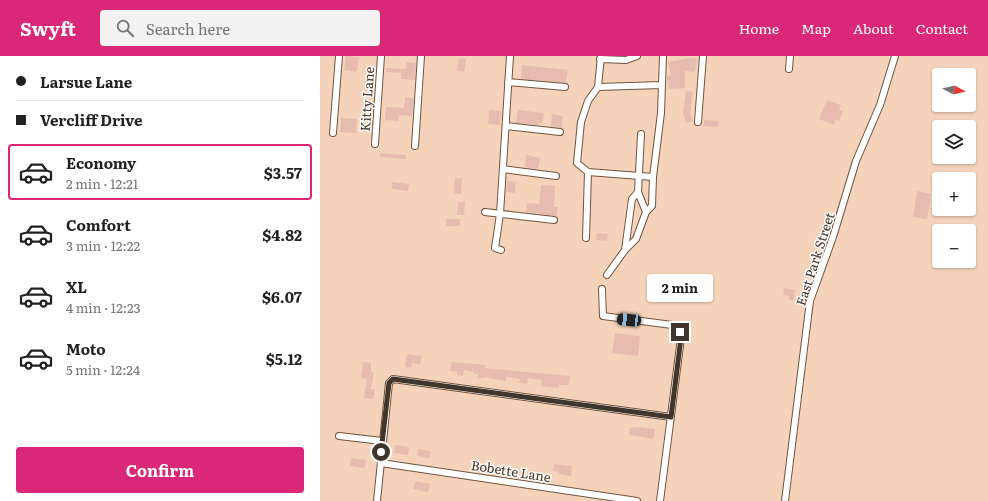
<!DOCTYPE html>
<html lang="en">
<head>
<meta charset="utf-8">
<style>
  body { margin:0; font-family:Literata,serif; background:#f2f2f2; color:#202124; height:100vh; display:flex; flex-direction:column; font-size:15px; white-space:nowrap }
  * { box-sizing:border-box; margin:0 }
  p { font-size:13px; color:#757577 }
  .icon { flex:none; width:22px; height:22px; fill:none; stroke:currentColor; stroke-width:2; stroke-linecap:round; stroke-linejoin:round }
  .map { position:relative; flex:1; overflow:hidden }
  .side { display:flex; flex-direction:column; background:#fff; width:320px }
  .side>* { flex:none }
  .banner { display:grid; align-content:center; height:88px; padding:0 16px; background:#fff }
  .needle { width:26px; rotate:97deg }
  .buttons { position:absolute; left:612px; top:12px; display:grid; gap:8px }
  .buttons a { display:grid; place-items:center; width:44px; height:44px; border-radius:4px; background:#fff; box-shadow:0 1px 3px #0004; font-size:20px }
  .end { position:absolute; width:18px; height:18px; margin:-9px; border:5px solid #42352b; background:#fff; box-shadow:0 0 0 2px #fff }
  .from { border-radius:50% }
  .bubble { position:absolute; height:28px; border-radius:4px; background:#fff; box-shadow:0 1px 3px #0004; font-size:13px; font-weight:700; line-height:28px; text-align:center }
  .car { position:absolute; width:12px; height:24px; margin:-12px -6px; border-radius:5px; box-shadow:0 0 3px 1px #0007; background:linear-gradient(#222 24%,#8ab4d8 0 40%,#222 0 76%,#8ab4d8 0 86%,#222 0) }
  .banner b { display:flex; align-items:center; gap:14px; height:38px; font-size:15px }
  .banner b+b { border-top:1px solid #e0e0e0 }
  .banner i { width:10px; height:10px; background:#202124 }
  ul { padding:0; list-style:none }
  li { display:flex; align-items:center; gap:12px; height:56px; margin:0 8px 6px; padding:0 8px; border:2px solid transparent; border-radius:4px }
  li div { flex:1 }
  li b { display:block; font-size:15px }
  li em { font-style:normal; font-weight:700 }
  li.on { border-color:#db2777 }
  li>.icon { width:36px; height:36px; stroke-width:1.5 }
  .action { display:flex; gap:8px; margin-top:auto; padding:8px 16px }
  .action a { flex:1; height:46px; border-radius:4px; background:#db2777; color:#fff; font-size:16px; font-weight:700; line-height:46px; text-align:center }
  header { display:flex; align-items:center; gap:24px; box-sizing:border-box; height:56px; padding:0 20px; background:#db2777; color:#fff }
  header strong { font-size:19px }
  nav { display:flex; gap:22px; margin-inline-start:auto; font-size:14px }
  .search { width:280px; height:36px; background:#f2f2f2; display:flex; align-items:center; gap:10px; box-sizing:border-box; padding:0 14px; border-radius:4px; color:#757577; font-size:15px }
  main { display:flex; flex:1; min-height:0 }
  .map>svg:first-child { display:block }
  .building { fill:#e5bcaf }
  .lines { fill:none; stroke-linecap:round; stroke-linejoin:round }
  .minor-casing { stroke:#71543e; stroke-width:8 }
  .minor { stroke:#fff; stroke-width:6 }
  .route { stroke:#42352b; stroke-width:5 }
  .labels { text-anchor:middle; stroke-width:3; stroke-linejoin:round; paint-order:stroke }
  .street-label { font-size:13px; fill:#42352b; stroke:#fefbf8 }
</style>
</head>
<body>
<header>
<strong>Swyft</strong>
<div class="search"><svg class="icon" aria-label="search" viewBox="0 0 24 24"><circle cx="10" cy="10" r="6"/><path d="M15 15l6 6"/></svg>Search here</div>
<nav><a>Home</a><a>Map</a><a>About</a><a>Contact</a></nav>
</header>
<main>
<section class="side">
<div class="banner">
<b><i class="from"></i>Larsue Lane</b>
<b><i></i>Vercliff Drive</b>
</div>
<ul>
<li class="on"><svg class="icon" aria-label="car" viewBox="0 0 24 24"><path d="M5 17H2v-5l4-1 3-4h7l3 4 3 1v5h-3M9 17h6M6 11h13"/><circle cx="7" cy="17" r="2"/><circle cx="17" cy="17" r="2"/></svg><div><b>Economy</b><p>2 min · 12:21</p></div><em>$3.57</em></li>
<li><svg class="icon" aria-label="car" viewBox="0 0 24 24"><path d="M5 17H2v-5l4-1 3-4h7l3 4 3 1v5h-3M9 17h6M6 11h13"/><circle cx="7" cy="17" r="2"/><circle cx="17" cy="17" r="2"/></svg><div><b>Comfort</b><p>3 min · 12:22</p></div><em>$4.82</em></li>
<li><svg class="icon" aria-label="car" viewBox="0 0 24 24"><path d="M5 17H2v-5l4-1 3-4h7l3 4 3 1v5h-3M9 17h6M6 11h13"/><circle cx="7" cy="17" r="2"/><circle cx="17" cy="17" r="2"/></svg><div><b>XL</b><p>4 min · 12:23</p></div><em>$6.07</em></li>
<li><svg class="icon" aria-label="car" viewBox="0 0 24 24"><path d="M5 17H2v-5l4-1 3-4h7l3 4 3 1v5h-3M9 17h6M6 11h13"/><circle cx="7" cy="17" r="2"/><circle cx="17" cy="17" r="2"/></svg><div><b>Moto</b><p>5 min · 12:24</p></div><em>$5.12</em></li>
</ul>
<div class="action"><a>Confirm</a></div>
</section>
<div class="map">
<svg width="668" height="445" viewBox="0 0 668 445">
  <rect width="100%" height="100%" fill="#f5d3ba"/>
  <path class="building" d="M26 0 39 1 37 16 24 14Z
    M139 2 146 3 144 16 137 15Z
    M370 2 377 3 375 16 365 15V32L349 33 347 20 351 19 348 6Z
    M86 6 96 7 95 24 81 23V17L66 16V12L86 13Z
    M202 9 248 14 246 27 201 23Z
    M366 35 373 36 370 57 373 65 366 67 363 57Z
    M85 42H94L92 60 79 59 78 65 65 64 66 51 84 52Z
    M507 44 521 49 519 53 523 55 519 65 516 63 514 69 499 63Z
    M169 54 181 55 180 69 168 68Z
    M198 54 224 57 222 67H219L218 69 196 67Z
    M232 58 243 60 242 72 231 70Z
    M21 62 37 63 36 77 20 76Z
    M384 64 399 65 398 71 383 70Z
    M60 97 86 99V103L60 101Z
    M206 99 220 102 218 113 205 111Z
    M135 122H142L141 138 134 137Z
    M187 125 196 126 195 137 186 136Z
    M72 126 89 128 88 135 72 133Z
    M221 129 235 130 234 151H238L237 160 206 156 207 147 219 148Z
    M597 135 611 138 607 163 593 161Z
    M138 146H145L144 159H137Z
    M126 163H140V170H126Z
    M277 177 288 178 287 185 276 184Z
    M464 232 475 234 474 244H469V240L463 239Z
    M295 277 320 280 318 300 292 297Z
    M87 298 102 300 100 308 92 307 91 312 85 311Z
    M43 306 51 307V316L54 317 51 333H55L53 343 44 342 47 323 41 322Z
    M132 306 166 309 165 312 250 320 249 329H239V332L221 330 222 324 208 322 207 328 199 327 200 323 186 321V325L164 321V322H157L158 318H154V316L144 314 143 320 137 319V316L130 315Z
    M318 371 335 373 333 383 309 379 310 372Z
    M75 389 89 391 88 399 74 397Z
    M98 393 111 395 110 402 98 400Z
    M31 402 46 404 45 412 30 410Z
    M234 408 252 410 251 420 239 418V416L233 415Z
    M95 425 110 428 108 436 93 433Z"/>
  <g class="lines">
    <g class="minor-casing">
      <path id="minor" d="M280 3 306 4 317 0
        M469 13 470 0
        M188 26 245 31
        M278 31 341 29
        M378 66 383 0
        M186 70 240 76
        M13 77 19 0
        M321 78 318 136 326 156
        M55 88 61 0
        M95 90 101 0
        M183 113 236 120
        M268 116 333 121
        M165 156 234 164
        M266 182 268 116 257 107 261 66 268 45 278 31 281 0
        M181 194 175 192 180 158 190 0
        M305 194 312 143 318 136
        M287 219 305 194 316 183 326 156 332 150 333 121 341 57 343 0
        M282 233 283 260 352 269C358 271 360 275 361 282L340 445
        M19 380 62 385
        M61 407 317 445
        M57 445 69 327 73 323 351 361
        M465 445 490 245 513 181 536 105 560 49 575 0"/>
    </g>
    <use href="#minor" class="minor"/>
  </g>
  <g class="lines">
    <path class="route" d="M61 396 69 327 73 323 351 361 361 282 360 276"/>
  </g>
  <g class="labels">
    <g class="street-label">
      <text transform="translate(47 43) rotate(-86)" y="5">Kitty Lane</text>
      <text transform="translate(495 203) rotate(-72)" y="5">East Park Street</text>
      <text transform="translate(191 415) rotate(9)" y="5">Bobette Lane</text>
    </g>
  </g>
</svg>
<div class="buttons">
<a><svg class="needle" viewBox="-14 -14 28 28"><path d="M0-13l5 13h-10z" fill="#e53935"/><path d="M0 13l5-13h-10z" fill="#757577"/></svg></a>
<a><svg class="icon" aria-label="layers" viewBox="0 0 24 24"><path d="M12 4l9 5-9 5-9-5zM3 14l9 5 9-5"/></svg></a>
<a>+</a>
<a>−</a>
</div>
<i class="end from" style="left:61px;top:396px"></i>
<i class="end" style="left:360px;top:276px"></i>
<div class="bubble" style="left:327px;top:218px;width:66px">2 min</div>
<i class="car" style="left:309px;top:264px;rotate:276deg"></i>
</div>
</main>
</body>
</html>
